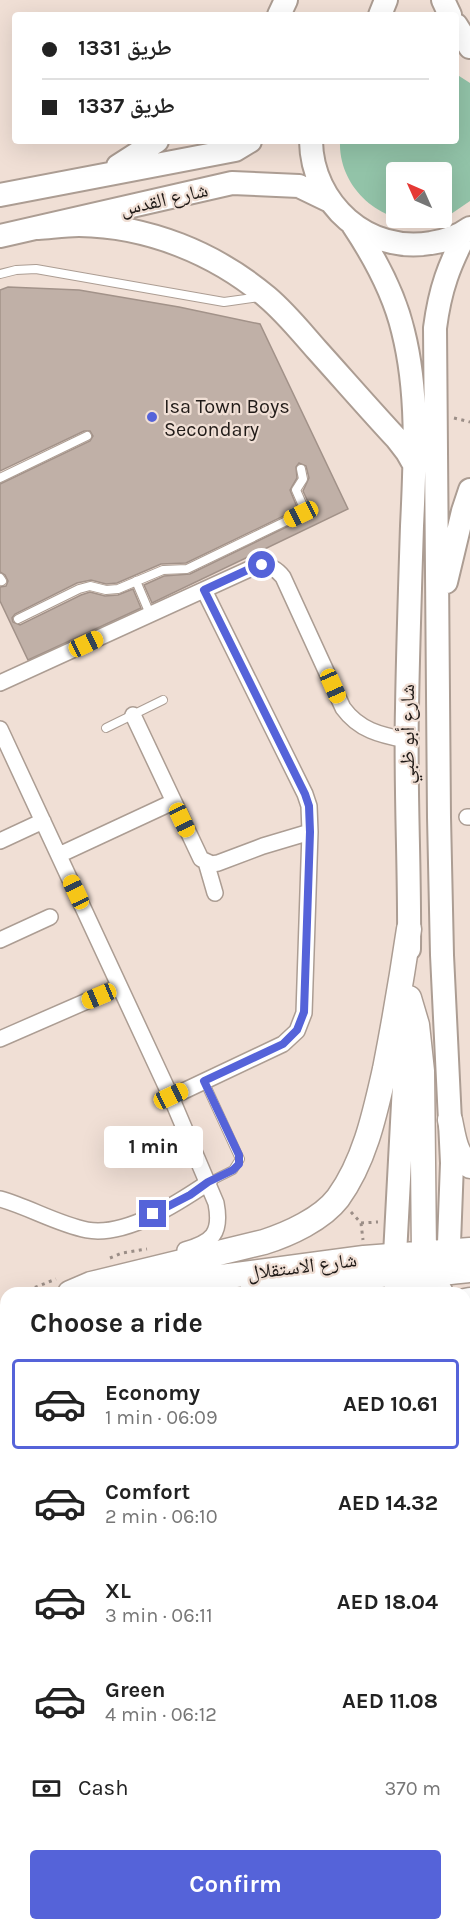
<!DOCTYPE html>
<html lang="en">
<head>
<meta charset="utf-8">
<style>
  body { margin:0; font-family:Karla,"Noto Naskh Arabic",sans-serif; background:#f6f6f6; color:#222; height:100vh; display:flex; flex-direction:column; font-size:22px; white-space:nowrap }
  * { box-sizing:border-box; margin:0 }
  p { font-size:20px; color:#767676 }
  .icon { flex:none; width:33px; height:33px; fill:none; stroke:currentColor; stroke-width:2; stroke-linecap:round; stroke-linejoin:round }
  .map { position:relative; flex:1; overflow:hidden }
  .drawer { position:absolute; left:0px; top:1287px; width:471px; height:644px; display:flex; flex-direction:column; background:#fff; border-radius:18px 18px 0 0; box-shadow:0 6px 24px #0002 }
  .drawer>* { flex:none }
  .guide { position:absolute; left:12px; top:12px; width:447px; height:132px; border-radius:6px; box-shadow:0 6px 24px #0002; display:grid; align-content:center; height:132px; padding:0 30px; background:#fff }
  .needle { width:39px; rotate:315deg }
  .tools { position:absolute; left:386px; top:162px; display:grid; gap:12px }
  .tools a { display:grid; place-items:center; width:66px; height:66px; border-radius:6px; background:#fff; box-shadow:0 6px 24px #0002; font-size:30px }
  .end { position:absolute; width:27px; height:27px; margin:-14px; border:8px solid #5563d9; background:#fff; box-shadow:0 0 0 3px #fff }
  .from { border-radius:50% }
  .bubble { position:absolute; height:42px; border-radius:6px; background:#fff; box-shadow:0 6px 24px #0002; font-size:20px; font-weight:700; line-height:42px; text-align:center }
  .car { position:absolute; width:18px; height:36px; margin:-18px -9px; border-radius:8px; box-shadow:0 0 4px 2px #0007; background:linear-gradient(#f5c518 24%,#345 0 40%,#f5c518 0 76%,#345 0 86%,#f5c518 0) }
  .guide b { display:flex; align-items:center; gap:21px; height:57px; font-size:22px }
  .guide b+b { border-top:2px solid #e0e0e0 }
  .guide i { width:15px; height:15px; background:#222 }
  ul { padding:0; list-style:none }
  li { display:flex; align-items:center; gap:18px; height:90px; margin:0 12px 9px; padding:0 18px; border:3px solid transparent; border-radius:6px }
  li div { flex:1 }
  li b { display:block; font-size:22px }
  li em { font-style:normal; font-weight:700 }
  li.current { border-color:#5563d9 }
  li>.icon { width:54px; height:54px; stroke-width:1.5 }
  h2 { padding:0 30px; font-size:27px; line-height:72px }
  .pay { display:flex; align-items:center; gap:15px; height:66px; padding:0 30px; font-size:22px }
  .pay p { margin-inline-start:auto }
  .primary-button { display:flex; gap:12px; margin-top:auto; padding:12px 30px }
  .primary-button a { flex:1; height:69px; border-radius:6px; background:#5563d9; color:#fff; font-size:24px; font-weight:700; line-height:69px; text-align:center }
  .map>svg:first-child { display:block }
  .green { fill:#92c3a8 }
  .building { fill:#c0b0a7; stroke:#a29289; stroke-width:1.5 }
  .lines { fill:none; stroke-linecap:round; stroke-linejoin:round }
  .lane-casing { stroke:#ac9d93; stroke-width:10 }
  .street-casing { stroke:#ac9d93; stroke-width:18 }
  .secondary-casing { stroke:#ac9d93; stroke-width:26 }
  .primary-casing { stroke:#ac9d93; stroke-width:27 }
  .path { stroke:#9b8e87; stroke-width:3; stroke-dasharray:3 4.5; stroke-linecap:butt }
  .lane { stroke:#fff; stroke-width:8 }
  .street { stroke:#fff; stroke-width:15 }
  .secondary { stroke:#fff; stroke-width:22 }
  .primary { stroke:#fff; stroke-width:24 }
  .route { stroke:#5563d9; stroke-width:8 }
  .poi-dot { fill:#5563d9; stroke:#f0dfd5; stroke-width:2 }
  .labels { text-anchor:middle; stroke-width:4.5; stroke-linejoin:round; paint-order:stroke }
  .street-label { font-size:20px; fill:#201a17; stroke:#f0dfd5 }
  .poi-label { font-size:20px; fill:#201a17; stroke:#f0dfd5; text-anchor:start }
</style>
</head>
<body>
<div class="map">
<svg width="470" height="1930" viewBox="0 0 470 1930">
  <rect width="100%" height="100%" fill="#f0dfd5"/>
  <path class="green" d="M456 74 470 83V201L451 214 441 217V172H396V218H440C391 233 338 193 340 141H456Z"/>
  <path class="building" d="M8 287 79 290 179 307 260 324 348 509 152 603 144 585 164 576 190 574 305 518 309 504 303 491 309 478 306 466 299 463 296 467 297 478 290 490 297 507 296 510 186 563 161 564 117 583 106 584 91 580 77 583 15 614 12 618 13 622 20 625 81 595 90 592 105 596 118 595 133 589 141 608 28 660 0 601V587L6 586 8 581 5 575 0 572V484L90 441 93 436 90 431H84L0 471V290Z"/>
  <g class="lines">
    <g class="lane-casing">
      <path id="lane" d="M0 274 16 270 36 269 224 302 259 297
        M0 478 87 436
        M0 578 2 581
        M136 581 150 614
        M18 619 79 589 90 586 106 590 118 589 163 570 187 569 301 514 303 506 296 490 303 479 301 469
        M106 728 163 700
        M204 1081 240 1159 233 1170 209 1182
        M0 1599 6 1595
        M0 1632 6 1627
        M0 1676 6 1669
        M0 1701 6 1705
        M0 1748 6 1754
        M62 1930 68 1924
        M346 1930V1924"/>
    </g>
    <g class="street-casing">
      <path id="street" d="M0 683 256 566C268 564 276 568 283 577L343 708C359 730 380 735 406 740
        M133 715 201 859 212 864 218 863 263 846 310 832
        M0 729 171 1097 216 1203C222 1234 212 1242 185 1250
        M467 817H470
        M0 841 43 821
        M59 855 173 802
        M206 862 215 893
        M0 940 50 917
        M0 1039 119 987
        M171 1097 283 1044 297 1031 304 1013 310 832 309 806 305 794 204 590
        M0 1199C29 1207 57 1224 87 1230 126 1237 178 1203 209 1182
        M0 1438 6 1443
        M0 1579 6 1572"/>
    </g>
    <g class="secondary-casing">
      <path id="secondary" d="M443 0 450 15
        M279 15 286 0
        M380 15 386 0
        M456 25 470 47
        M311 141C312 204 368 254 431 243 445 241 459 236 470 228
        M118 166 157 141
        M0 195 235 150 250 141
        M353 225C375 258 394 293 403 331 419 394 415 462 412 526 410 587 408 647 407 708 405 788 410 868 409 949
        M38 228C52 227 66 225 79 225 148 226 215 253 267 297 286 313 301 332 317 350 344 380 370 410 397 439L407 452 415 466
        M0 236 232 183 299 186 328 200
        M446 582 463 511 470 490
        M448 1270 452 1163 442 955 439 817 435 328C440 289 449 265 467 231
        M396 1293 395 1255 408 1009
        M395 1930V1924
        M447 1930V1924"/>
    </g>
    <g class="primary-casing">
      <path id="primary" d="M409 998 417 1025 422 1071 424 1253 430 1275 441 1293
        M450 1120C454 1139 455 1154 470 1166
        M130 1289 364 1258 470 1250
        M70 1293 91 1284 264 1242C289 1234 322 1219 338 1198 365 1161 375 1113 385 1069 394 1023 402 976 409 929
        M251 1293 395 1273 412 1269 434 1261
        M405 1293C423 1273 445 1272 470 1270
        M465 1301 470 1300
        M0 1320 6 1318
        M0 1359 6 1357
        M465 1557 470 1526"/>
    </g>
    <path class="path" d="M454 418 470 422
      M351 1212 361 1223 363 1240
      M361 1223 378 1222
      M110 1258 122 1253 147 1249
      M21 1293 56 1279
      M465 1335H470"/>
    <use href="#lane" class="lane"/>
    <use href="#street" class="street"/>
    <use href="#secondary" class="secondary"/>
    <use href="#primary" class="primary"/>
  </g>
  <g class="lines">
    <path class="route" d="M153 1214 190 1195 208 1182 233 1170 239 1164V1155L204 1081 283 1044 297 1030 304 1012 310 832 309 806 305 794 204 590 256 566 262 565"/>
  </g>
  <circle class="poi-dot" cx="152" cy="417" r="6"/>
  <g class="labels">
    <g class="street-label">
      <text transform="translate(164 199) rotate(-13)" y="7">شارع القدس</text>
      <text transform="translate(407 734) rotate(-90)" y="7">شارع أبو ظبي</text>
      <text transform="translate(302 1266) rotate(-7)" y="7">شارع الاستقلال</text>
    </g>
    <g class="poi-label">
      <text x="164" y="413">Isa Town Boys<tspan x="164" dy="23">Secondary</tspan></text>
    </g>
  </g>
</svg>
<div class="tools">
<a><svg class="needle" viewBox="-14 -14 28 28"><path d="M0-13l5 13h-10z" fill="#e53935"/><path d="M0 13l5-13h-10z" fill="#767676"/></svg></a>
</div>
<i class="end from" style="left:262px;top:565px"></i>
<i class="end" style="left:153px;top:1214px"></i>
<div class="bubble" style="left:104px;top:1126px;width:99px">1 min</div>
<i class="car" style="left:301px;top:514px;rotate:244deg"></i>
<i class="car" style="left:86px;top:644px;rotate:65deg"></i>
<i class="car" style="left:333px;top:686px;rotate:156deg"></i>
<i class="car" style="left:182px;top:820px;rotate:155deg"></i>
<i class="car" style="left:76px;top:892px;rotate:335deg"></i>
<i class="car" style="left:99px;top:996px;rotate:247deg"></i>
<i class="car" style="left:171px;top:1096px;rotate:65deg"></i>
<div class="guide">
<b><i class="from"></i>طريق 1331</b>
<b><i></i>طريق 1337</b>
</div>
<section class="drawer">
<h2>Choose a ride</h2>
<ul>
<li class="current"><svg class="icon" aria-label="car" viewBox="0 0 24 24"><path d="M5 17H2v-5l4-1 3-4h7l3 4 3 1v5h-3M9 17h6M6 11h13"/><circle cx="7" cy="17" r="2"/><circle cx="17" cy="17" r="2"/></svg><div><b>Economy</b><p>1 min · 06:09</p></div><em>AED 10.61</em></li>
<li><svg class="icon" aria-label="car" viewBox="0 0 24 24"><path d="M5 17H2v-5l4-1 3-4h7l3 4 3 1v5h-3M9 17h6M6 11h13"/><circle cx="7" cy="17" r="2"/><circle cx="17" cy="17" r="2"/></svg><div><b>Comfort</b><p>2 min · 06:10</p></div><em>AED 14.32</em></li>
<li><svg class="icon" aria-label="car" viewBox="0 0 24 24"><path d="M5 17H2v-5l4-1 3-4h7l3 4 3 1v5h-3M9 17h6M6 11h13"/><circle cx="7" cy="17" r="2"/><circle cx="17" cy="17" r="2"/></svg><div><b>XL</b><p>3 min · 06:11</p></div><em>AED 18.04</em></li>
<li><svg class="icon" aria-label="car" viewBox="0 0 24 24"><path d="M5 17H2v-5l4-1 3-4h7l3 4 3 1v5h-3M9 17h6M6 11h13"/><circle cx="7" cy="17" r="2"/><circle cx="17" cy="17" r="2"/></svg><div><b>Green</b><p>4 min · 06:12</p></div><em>AED 11.08</em></li>
</ul>
<div class="pay"><svg class="icon" aria-label="cash" viewBox="0 0 24 24"><path d="M3 7h18v10H3z"/><circle cx="12" cy="12" r="2"/></svg>Cash<p>370 m</p></div>
<div class="primary-button"><a>Confirm</a></div>
</section>
</div>
</body>
</html>
